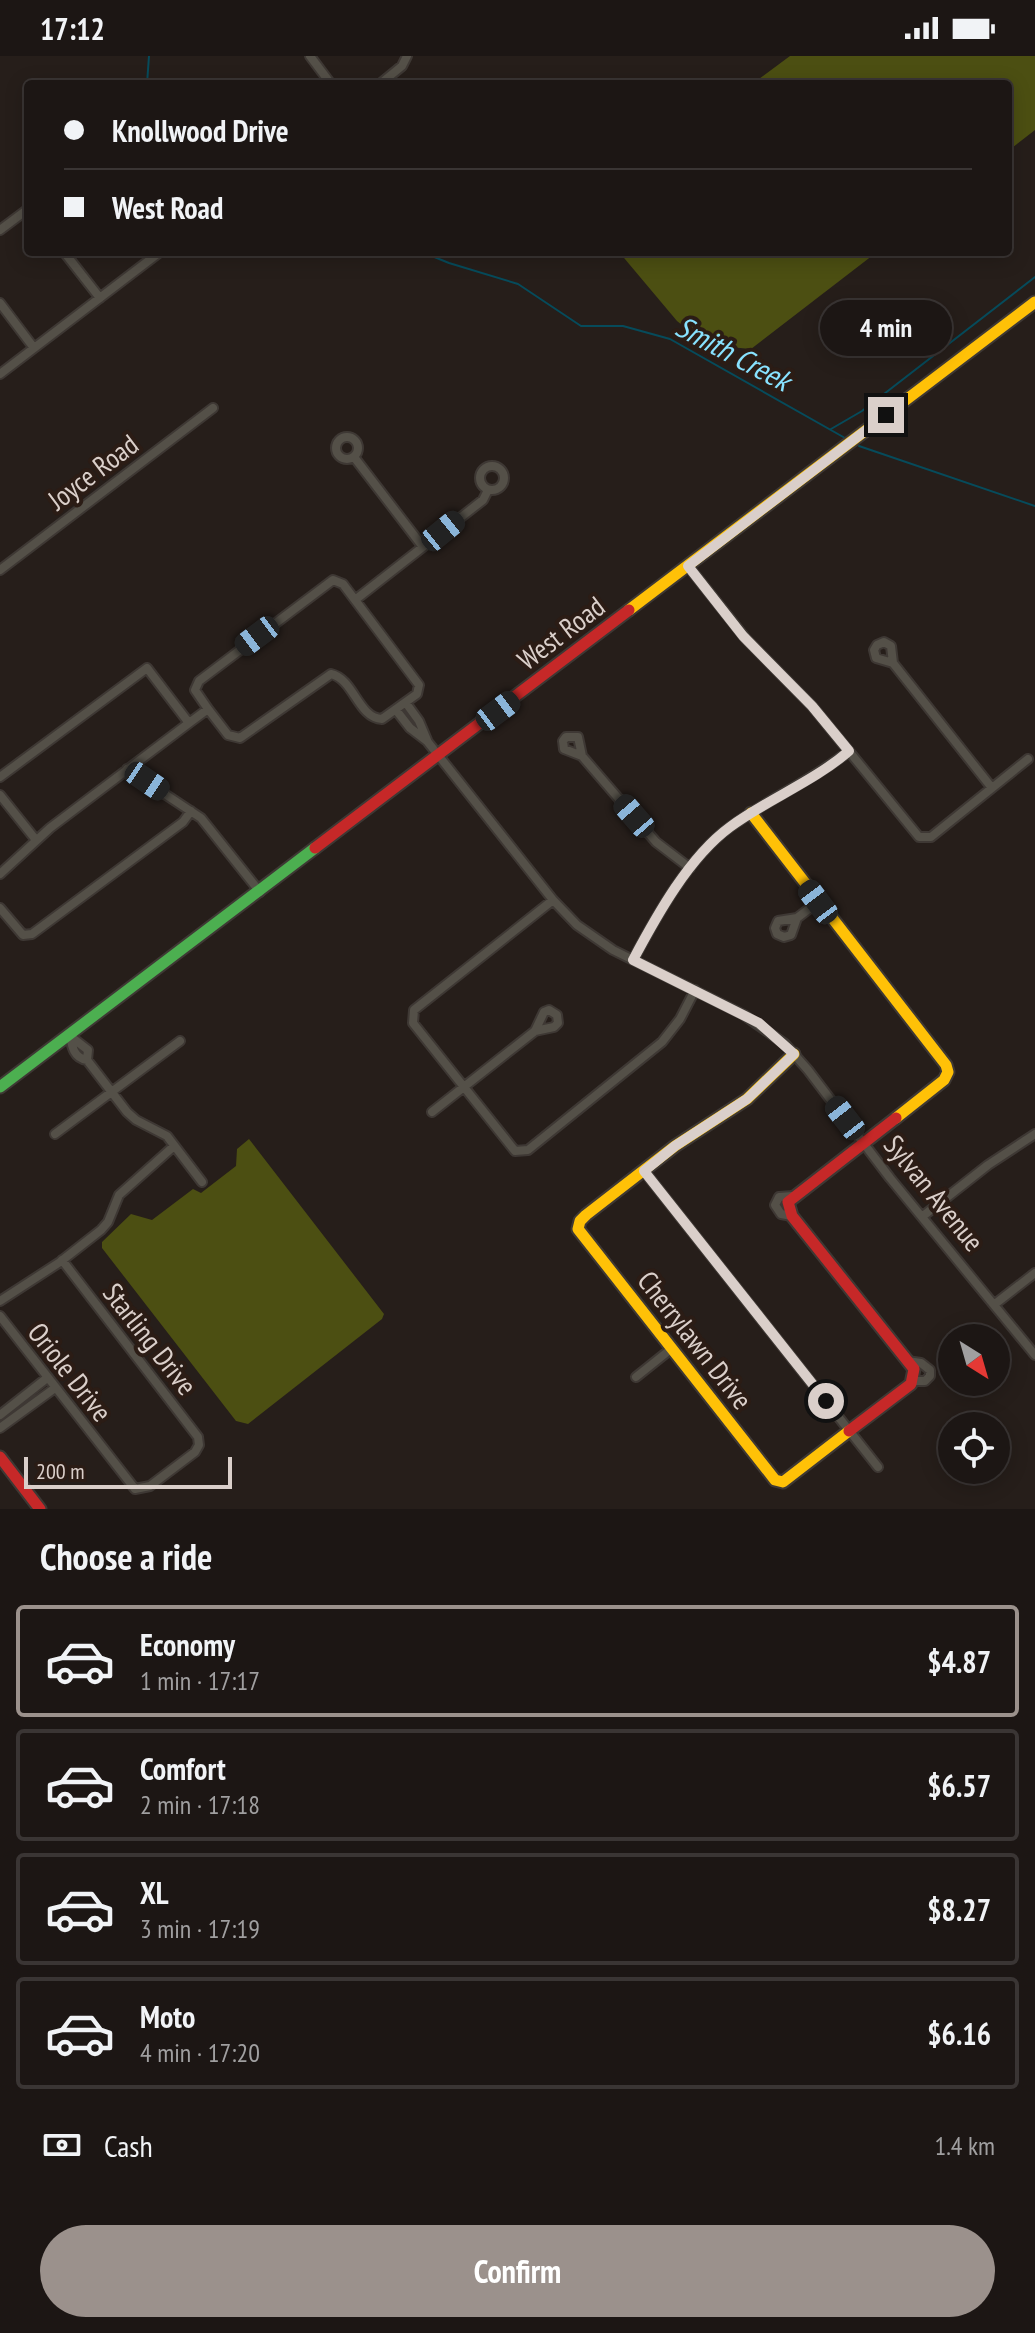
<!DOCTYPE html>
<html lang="en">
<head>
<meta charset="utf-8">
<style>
  body { margin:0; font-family:"PT Sans Narrow",sans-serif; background:#251f1d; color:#f1f3f6; height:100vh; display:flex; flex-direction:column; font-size:30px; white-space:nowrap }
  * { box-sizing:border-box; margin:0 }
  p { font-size:26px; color:#a09fa0 }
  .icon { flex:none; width:44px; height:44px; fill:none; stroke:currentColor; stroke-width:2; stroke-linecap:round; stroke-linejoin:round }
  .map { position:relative; height:1453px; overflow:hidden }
  .details { display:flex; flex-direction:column; background:#1c1614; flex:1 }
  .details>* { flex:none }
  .hud { position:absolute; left:24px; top:24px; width:988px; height:176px; border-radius:8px; box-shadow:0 4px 20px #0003,0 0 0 2px #3a3534; display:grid; align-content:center; height:176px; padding:0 40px; background:#1c1614 }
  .needle { width:52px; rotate:143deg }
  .fabs { position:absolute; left:938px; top:1268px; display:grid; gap:16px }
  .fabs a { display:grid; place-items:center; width:72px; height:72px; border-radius:50%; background:#1c1614; box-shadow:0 4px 20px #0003,0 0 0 2px #3a3534; font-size:40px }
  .scale { position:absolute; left:24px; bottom:20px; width:208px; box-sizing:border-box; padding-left:8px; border:4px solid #dacfca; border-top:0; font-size:22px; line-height:28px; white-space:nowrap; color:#dacfca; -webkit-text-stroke:6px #2b1c15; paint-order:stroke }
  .end { position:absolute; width:36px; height:36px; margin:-18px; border:10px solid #dacfca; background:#111; box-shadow:0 0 0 4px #111 }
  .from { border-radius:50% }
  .bubble { position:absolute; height:56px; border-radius:28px; background:#1c1614; box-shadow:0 4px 20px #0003,0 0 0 2px #3a3534; font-size:26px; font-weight:600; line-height:56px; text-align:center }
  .car { position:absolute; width:24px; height:48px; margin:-24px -12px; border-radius:10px; box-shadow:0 0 6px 2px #0007; background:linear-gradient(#222 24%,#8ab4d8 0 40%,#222 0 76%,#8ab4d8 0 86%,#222 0) }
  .hud b { display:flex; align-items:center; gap:28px; height:76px; font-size:30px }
  .hud b+b { border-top:2px solid #3a3534 }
  .hud i { width:20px; height:20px; background:#f1f3f6 }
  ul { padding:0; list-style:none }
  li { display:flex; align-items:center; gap:24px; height:112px; margin:0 16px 12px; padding:0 24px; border:4px solid #3a3534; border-radius:8px }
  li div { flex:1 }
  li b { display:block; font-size:30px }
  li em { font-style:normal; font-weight:600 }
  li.current { border-color:#9b918c }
  li>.icon { width:72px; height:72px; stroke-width:1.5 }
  h2 { padding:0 40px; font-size:36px; line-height:96px }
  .pay { display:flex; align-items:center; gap:20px; height:88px; padding:0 40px; font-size:30px }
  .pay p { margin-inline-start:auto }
  .button { display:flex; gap:16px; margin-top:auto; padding:16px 40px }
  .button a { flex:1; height:92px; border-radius:48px; background:#9b918c; color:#fff; font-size:32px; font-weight:600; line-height:92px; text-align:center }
  .status { display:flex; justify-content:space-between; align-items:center; height:56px; padding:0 40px; background:#1c1614; direction:ltr }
  .status svg { height:22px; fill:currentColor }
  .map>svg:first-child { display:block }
  .forest { fill:#4c4f12 }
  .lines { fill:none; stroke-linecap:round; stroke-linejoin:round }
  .stream { stroke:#064b5b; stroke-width:2 }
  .street-casing { stroke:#3e3834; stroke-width:12 }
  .fast-casing { stroke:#3e3834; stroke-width:15 }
  .slow-casing { stroke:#3e3834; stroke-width:15 }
  .jam-casing { stroke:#3e3834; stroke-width:15 }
  .street { stroke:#545048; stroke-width:8 }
  .fast { stroke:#4caf50; stroke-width:11 }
  .slow { stroke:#ffc107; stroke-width:11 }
  .jam { stroke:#c62828; stroke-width:11 }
  .route { stroke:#dacfca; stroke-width:10 }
  .labels { text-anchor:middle; stroke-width:8; stroke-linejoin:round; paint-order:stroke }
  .street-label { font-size:28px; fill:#dacfca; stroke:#2b1c15 }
  .water-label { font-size:30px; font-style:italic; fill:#88e2ff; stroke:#2b1c15 }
</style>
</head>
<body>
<div class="status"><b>17:12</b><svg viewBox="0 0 49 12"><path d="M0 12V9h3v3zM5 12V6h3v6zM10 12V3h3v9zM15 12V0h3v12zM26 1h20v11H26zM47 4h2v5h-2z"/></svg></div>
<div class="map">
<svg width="1035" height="1453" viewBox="0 0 1035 1453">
  <rect width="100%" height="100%" fill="#261e1a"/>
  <path class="forest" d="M790 0H1035V74L1008 95V28H752Z
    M619 196H877L751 293 707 289 677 265Z
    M249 1083 384 1258 382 1263 248 1368 236 1365 102 1192V1186L131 1158 152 1164 193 1133 201 1137 236 1110 237 1093Z"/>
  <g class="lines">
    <path class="stream" d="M147 28 149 0
      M422 196 449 207 518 228 581 270H623L670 283 845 382
      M831 373 862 355 1035 221
      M859 390 1035 450"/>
    <g class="street-casing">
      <path id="street" d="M310 0 331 28
        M380 28 402 10 407 0
        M0 174 28 153
        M64 196 100 242
        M0 247 34 292
        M0 318 160 196
        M336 392a11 11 0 1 1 22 0a11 11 0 1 1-22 0Z
        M354 401 423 491
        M480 422a12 12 0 1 1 24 0a12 12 0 1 1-24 0Z
        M688 510 746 583 812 650 919 781H931L1028 703
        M0 514 213 352
        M355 544 483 444 488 434
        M893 607 891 590 884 586 877 589 874 594 876 602 893 607 992 732
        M406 647 419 665 427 684
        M396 654 410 672 427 685 553 844 577 869 613 894 744 959 785 988 808 1014 890 1122 1035 1299
        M189 667 208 653 228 679 240 682 331 618C354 623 358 662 382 663L417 638 419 629 343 528 333 524 199 625 195 634 208 653
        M582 700 564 693 563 685 566 681H578L582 700 656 786 690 812
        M127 713 201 762 260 836
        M0 721 147 612 189 667 50 772 0 818
        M0 739 36 784
        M553 844 414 954 413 967 515 1095 528 1094 662 986 680 963 695 934
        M0 852 23 879 32 878 183 766 191 755
        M797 862 778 865 775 872 777 878 784 881 791 879 797 862 818 846
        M633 904C657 859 689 801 730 771 768 743 812 725 849 695
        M70 980C72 991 74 1002 87 1004L127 1056 136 1064 167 1080 202 1126
        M70 980 88 994 87 1004
        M432 1056 535 975 544 956 549 954 557 959 558 967 554 971 535 975
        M55 1078 180 985
        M644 1115 878 1411
        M792 1160 781 1158 775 1149 779 1141 793 1140
        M923 1160 988 1109 1035 1078
        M0 1245 60 1206 101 1174 108 1166 119 1139 174 1090
        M995 1248 1035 1217
        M0 1260 135 1433 150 1430 195 1396 199 1389 198 1381 62 1204
        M907 1305 921 1307 930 1314V1320L925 1325H913
        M636 1321 671 1293
        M0 1359 47 1322
        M0 1372 55 1332"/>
    </g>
    <g class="fast-casing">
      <path id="fast" d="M0 1031 315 792"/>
    </g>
    <g class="slow-casing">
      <path id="slow" d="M629 554 1035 246
        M751 757 946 1009 948 1016 944 1024 896 1062
        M794 998 747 1043 675 1090 586 1159 580 1165 578 1173 775 1424 783 1426 849 1375"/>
    </g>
    <g class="jam-casing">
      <path id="jam" d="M315 792 629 554
        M849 1375 911 1328 914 1313 792 1160 788 1146 896 1062
        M0 1401 40 1453"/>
    </g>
    <use href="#street" class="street"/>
    <use href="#fast" class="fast"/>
    <use href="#slow" class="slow"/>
    <use href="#jam" class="jam"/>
  </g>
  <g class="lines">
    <path class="route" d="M826 1345 644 1115 675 1090 747 1043 794 998 759 967 633 904C657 859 689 801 730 771 768 743 813 726 849 695L812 650 743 580 688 510 886 359"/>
  </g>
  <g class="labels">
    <g class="street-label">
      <text transform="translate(93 416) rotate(-37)" y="10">Joyce Road</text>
      <text transform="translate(561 577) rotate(-37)" y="10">West Road</text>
      <text transform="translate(934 1137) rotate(51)" y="10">Sylvan Avenue</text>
      <text transform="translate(150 1283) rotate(52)" y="10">Starling Drive</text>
      <text transform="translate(695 1284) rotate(52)" y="10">Cherrylawn Drive</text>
      <text transform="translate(70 1316) rotate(52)" y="10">Oriole Drive</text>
    </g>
    <g class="water-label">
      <text transform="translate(733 298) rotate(28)" y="10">Smith Creek</text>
    </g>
  </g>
</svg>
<div class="fabs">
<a><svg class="needle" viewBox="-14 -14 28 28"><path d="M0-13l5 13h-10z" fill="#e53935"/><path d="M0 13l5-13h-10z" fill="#a09fa0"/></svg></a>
<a><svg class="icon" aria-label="locate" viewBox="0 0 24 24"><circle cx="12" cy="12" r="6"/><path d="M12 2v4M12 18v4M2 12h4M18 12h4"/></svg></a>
</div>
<div class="scale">200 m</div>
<i class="end from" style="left:826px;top:1345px"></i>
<i class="end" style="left:886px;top:359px"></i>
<div class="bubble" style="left:820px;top:244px;width:132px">4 min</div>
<i class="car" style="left:443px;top:475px;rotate:51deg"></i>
<i class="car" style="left:257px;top:580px;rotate:233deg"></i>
<i class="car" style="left:498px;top:655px;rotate:53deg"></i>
<i class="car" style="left:147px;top:725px;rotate:124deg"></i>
<i class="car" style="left:634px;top:760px;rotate:319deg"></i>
<i class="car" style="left:818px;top:846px;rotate:323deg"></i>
<i class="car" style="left:845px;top:1062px;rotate:322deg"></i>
<div class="hud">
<b><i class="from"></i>Knollwood Drive</b>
<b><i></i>West Road</b>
</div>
</div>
<section class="details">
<h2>Choose a ride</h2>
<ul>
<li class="current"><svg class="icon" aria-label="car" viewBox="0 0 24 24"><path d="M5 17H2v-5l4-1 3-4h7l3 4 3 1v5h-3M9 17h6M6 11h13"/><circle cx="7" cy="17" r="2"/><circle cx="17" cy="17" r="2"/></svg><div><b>Economy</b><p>1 min · 17:17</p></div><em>$4.87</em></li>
<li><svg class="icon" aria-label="car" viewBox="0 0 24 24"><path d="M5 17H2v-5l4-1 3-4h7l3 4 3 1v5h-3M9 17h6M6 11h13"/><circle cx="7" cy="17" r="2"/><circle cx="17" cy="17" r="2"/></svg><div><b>Comfort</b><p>2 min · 17:18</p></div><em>$6.57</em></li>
<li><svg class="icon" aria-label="car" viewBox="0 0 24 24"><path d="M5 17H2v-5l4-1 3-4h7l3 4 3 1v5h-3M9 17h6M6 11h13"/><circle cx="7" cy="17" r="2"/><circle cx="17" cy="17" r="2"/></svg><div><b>XL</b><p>3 min · 17:19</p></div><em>$8.27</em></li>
<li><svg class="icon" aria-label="car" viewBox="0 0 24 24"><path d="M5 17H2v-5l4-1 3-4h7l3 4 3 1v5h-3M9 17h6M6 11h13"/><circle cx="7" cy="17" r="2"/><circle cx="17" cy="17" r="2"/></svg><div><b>Moto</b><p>4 min · 17:20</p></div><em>$6.16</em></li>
</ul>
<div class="pay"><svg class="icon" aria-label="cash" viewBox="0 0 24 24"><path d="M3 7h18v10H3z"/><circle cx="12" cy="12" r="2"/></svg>Cash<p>1.4 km</p></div>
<div class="button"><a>Confirm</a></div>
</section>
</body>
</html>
